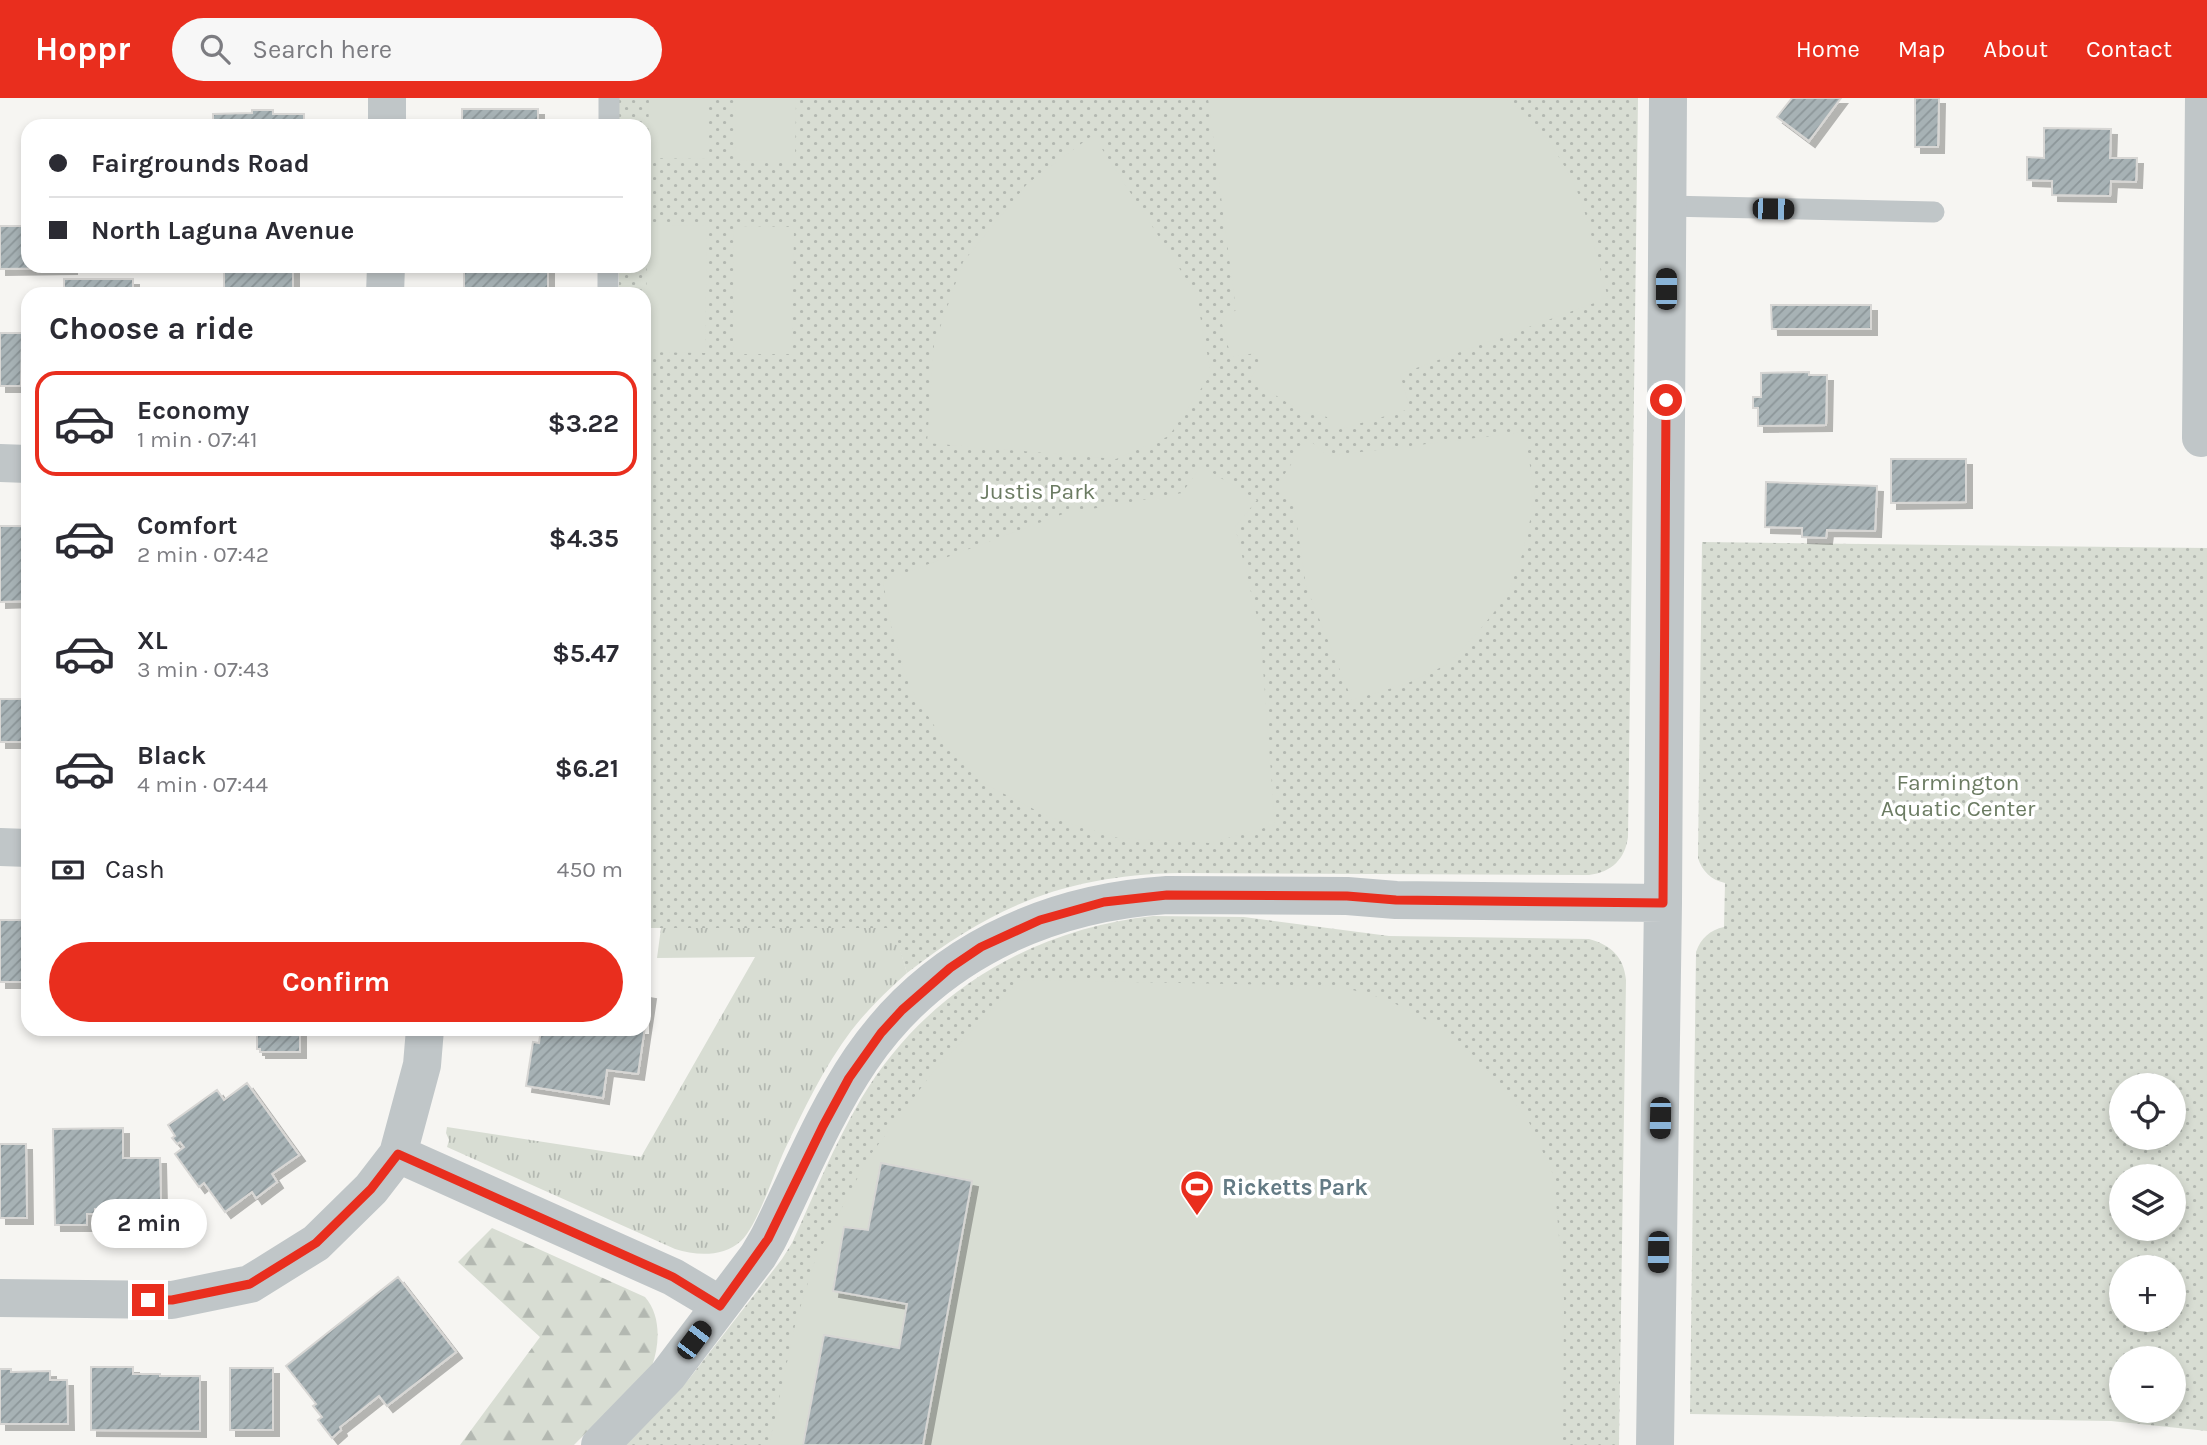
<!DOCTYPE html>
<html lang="en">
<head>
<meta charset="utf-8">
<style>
  body { margin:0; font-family:Karla,sans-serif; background:#f7f7f7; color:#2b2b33; height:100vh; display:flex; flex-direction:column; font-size:26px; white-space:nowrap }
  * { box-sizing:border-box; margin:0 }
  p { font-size:23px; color:#7c7c81 }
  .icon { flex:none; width:38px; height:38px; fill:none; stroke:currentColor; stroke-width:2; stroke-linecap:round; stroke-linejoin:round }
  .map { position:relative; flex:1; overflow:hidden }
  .panel { position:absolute; left:21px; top:189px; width:630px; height:749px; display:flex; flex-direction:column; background:#fff; border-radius:21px; box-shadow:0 4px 10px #0003 }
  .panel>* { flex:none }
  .guide { position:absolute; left:21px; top:21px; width:630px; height:154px; border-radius:21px; box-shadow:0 4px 10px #0003; display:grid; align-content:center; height:154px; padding:0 28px; background:#fff }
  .buttons { position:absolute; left:2109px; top:975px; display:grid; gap:14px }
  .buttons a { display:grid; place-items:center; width:77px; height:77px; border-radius:50%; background:#fff; box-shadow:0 4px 10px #0003; font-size:35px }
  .end { position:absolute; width:32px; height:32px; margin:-16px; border:9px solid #e92e1e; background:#fff; box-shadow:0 0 0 4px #fff }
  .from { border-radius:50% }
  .bubble { position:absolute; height:49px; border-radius:24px; background:#fff; box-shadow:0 4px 10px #0003; font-size:23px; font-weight:700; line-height:49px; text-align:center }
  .car { position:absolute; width:21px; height:42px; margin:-21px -10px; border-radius:9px; box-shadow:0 0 5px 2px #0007; background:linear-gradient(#222 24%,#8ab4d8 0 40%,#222 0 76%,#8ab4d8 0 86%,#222 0) }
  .guide b { display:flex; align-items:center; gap:24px; height:66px; font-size:26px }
  .guide b+b { border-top:2px solid #e1e1e2 }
  .guide i { width:18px; height:18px; background:#2b2b33 }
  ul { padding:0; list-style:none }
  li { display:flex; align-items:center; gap:21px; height:105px; margin:0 14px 10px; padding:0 14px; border:4px solid transparent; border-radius:21px }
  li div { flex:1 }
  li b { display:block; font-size:26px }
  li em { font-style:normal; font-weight:700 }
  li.current { border-color:#e92e1e }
  li>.icon { width:63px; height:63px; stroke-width:1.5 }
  h2 { padding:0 28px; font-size:32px; line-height:84px }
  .pay { display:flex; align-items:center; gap:18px; height:77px; padding:0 28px; font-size:26px }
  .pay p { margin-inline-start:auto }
  .button { display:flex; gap:14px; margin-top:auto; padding:14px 28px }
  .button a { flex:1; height:80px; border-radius:42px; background:#e92e1e; color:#fff; font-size:28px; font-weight:700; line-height:80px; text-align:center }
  header { display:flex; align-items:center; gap:42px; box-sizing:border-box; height:98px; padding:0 35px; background:#e92e1e; color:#fff }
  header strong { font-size:33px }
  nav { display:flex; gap:38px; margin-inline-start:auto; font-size:24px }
  .search { width:490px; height:63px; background:#f7f7f7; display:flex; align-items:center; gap:18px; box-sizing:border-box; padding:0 24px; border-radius:38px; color:#7c7c81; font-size:26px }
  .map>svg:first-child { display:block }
  .grass { fill:url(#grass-tufts) }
  .forest { fill:url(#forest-firs) }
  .park { fill:url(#park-dots); fill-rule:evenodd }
  .pitch { fill:#d8ddd3 }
  .building { fill:url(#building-hatch); stroke:#d7d6d4; stroke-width:2; filter:url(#shadow) }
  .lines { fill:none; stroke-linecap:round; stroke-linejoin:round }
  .service { stroke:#c0c6c8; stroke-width:21 }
  .minor { stroke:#c0c6c8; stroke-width:38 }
  .tertiary { stroke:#c0c6c8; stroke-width:38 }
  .route { stroke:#e92e1e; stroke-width:9 }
  .labels { text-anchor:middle; stroke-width:7; stroke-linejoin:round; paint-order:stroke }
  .park-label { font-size:23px; fill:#6b7b62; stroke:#fff }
  .poi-label { font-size:23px; font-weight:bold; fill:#637a84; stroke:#fff; text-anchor:start }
</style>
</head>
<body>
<header>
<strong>Hoppr</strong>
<div class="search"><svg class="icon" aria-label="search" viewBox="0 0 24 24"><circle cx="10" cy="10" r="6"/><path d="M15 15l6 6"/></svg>Search here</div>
<nav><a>Home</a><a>Map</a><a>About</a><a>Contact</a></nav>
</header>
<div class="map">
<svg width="2207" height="1347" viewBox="0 0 2207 1347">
  <defs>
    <pattern id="grass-tufts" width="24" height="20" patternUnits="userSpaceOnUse" patternTransform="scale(1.75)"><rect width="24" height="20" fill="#d8ddd3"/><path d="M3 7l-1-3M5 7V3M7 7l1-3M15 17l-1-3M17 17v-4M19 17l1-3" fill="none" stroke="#b3b8b1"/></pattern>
    <pattern id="forest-firs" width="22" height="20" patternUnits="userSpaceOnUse" patternTransform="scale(1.75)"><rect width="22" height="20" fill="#d8ddd3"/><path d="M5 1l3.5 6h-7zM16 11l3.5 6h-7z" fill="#b3b8b1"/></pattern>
    <pattern id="park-dots" width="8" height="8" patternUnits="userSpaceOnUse" patternTransform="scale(1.75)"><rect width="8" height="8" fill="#d8ddd3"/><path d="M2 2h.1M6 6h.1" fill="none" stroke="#b3b8b1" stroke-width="1.8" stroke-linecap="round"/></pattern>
    <pattern id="building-hatch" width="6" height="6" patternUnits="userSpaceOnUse" patternTransform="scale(1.75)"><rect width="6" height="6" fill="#a7b2b5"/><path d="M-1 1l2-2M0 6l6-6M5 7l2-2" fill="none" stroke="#8c9699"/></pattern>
    <filter id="shadow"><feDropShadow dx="6" dy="6" stdDeviation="0" flood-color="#0004"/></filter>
  </defs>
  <rect width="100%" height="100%" fill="#f6f5f2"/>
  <path class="grass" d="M661 830H894L907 875C887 893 867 912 851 933 824 969 804 1011 785 1051 775 1072 757 1129 741 1143 723 1159 697 1158 675 1151L447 1049 449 1042 446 1035 447 1029 641 1059 755 859 657 860Z"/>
  <path class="forest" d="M492 1130 645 1199C661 1217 660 1246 652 1268L574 1347H460L540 1239 458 1164Z"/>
  <path class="park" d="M619 0H1638L1628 739C1625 761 1612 774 1589 777L1181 775C1069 777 995 806 907 875L893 830H644V196H619V168H644V28H619Z
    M1702 444 2207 450V1333L2111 1323 1690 1316 1696 854C1701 840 1710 832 1724 829L1725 785C1711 782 1702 773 1698 760ZM2174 987V1040H2121V987ZM2174 1078V1130H2121V1078ZM2174 1169V1222H2121V1169ZM2174 1260V1312H2121V1260Z
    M1153 818 1244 819 1389 838 1589 841C1611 847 1624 859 1626 882L1619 1347H625L689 1281 782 1161 792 1145C814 1097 834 1047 861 1001 924 895 1032 831 1153 818Z"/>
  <path class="pitch" d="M649 0H708V61L648 60Z
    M736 0H796L795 63 735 62Z
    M1208 0H1505C1536 23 1566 63 1580 100 1591 132 1599 167 1608 200L1400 276 1410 311 1330 334 1327 319 1302 314 1250 281 1260 266 1256 255 1231 259 1221 222 1236 212Z
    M1093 37 1196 196 1211 276 1169 338 1116 361 927 345 934 247 963 164 1027 86Z
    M647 127 707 128 705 255 646 254Z
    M734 128 794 129 792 256H733Z
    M1525 334 1535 401 1522 457 1507 498 1478 534 1448 566 1406 586 1352 602 1306 488 1294 407 1276 389 1308 341 1328 358Z
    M1201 368 1257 402 1235 429 1260 531 1275 727 1210 745 1118 740 1049 719 983 685 946 646 910 590 891 528 883 483 1063 416 1182 395Z
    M1020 882 1338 888 1386 901 1432 925 1468 952 1498 983 1528 1022 1554 1078 1564 1201 1563 1347H769L796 1223 816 1159 868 1060 933 974Z"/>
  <path class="building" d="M1792 0H1841L1809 43 1777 19Z
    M1915 0H1939L1938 49H1915Z
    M462 11H538V28H462Z
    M252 12H273V16H304V28H213V16L252 15Z
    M2044 30 2111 31 2110 60H2137L2136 84 2111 83 2110 98 2052 97V83L2027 82V59L2044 60Z
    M0 128H28V168H71V170L0 171Z
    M224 168H293V196H224Z
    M464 168H548V196H464Z
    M64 181H133V196H64Z
    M1771 207H1871V231H1772Z
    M0 235H22L21 288H0Z
    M1809 274V277H1827L1826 327 1758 328V310H1753V299H1761V275Z
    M1891 361H1966V404L1891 405Z
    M1766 384 1877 388 1875 433 1827 432 1826 440 1802 439V430L1765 429Z
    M0 428H28V503L0 504Z
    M0 601H28V644H0Z
    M0 822H28V884H0Z
    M644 894 650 895 638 976 607 972 603 1000 526 988 533 944 539 945 541 931H644Z
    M257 931H300V954H260V951H257Z
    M247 985 299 1057 272 1076 277 1084 256 1100 252 1094 225 1114 204 1085 199 1089 175 1056 184 1049 180 1044 177 1046 172 1040 175 1038 168 1027 217 992 224 1002Z
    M123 1030V1060H160L161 1102H122V1111H95V1116H87V1127H55L53 1031Z
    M0 1046H26L27 1120H0Z
    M881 1065 972 1083 923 1347H803L824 1237 899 1250 907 1206 833 1193 844 1129 868 1132Z
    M398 1179 456 1254 387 1308 379 1298 340 1329 341 1332 332 1340 318 1322 322 1319 313 1308 316 1306 286 1268Z
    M91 1269H133V1276H160V1278H200V1333L91 1332Z
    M230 1270H273V1332H230Z
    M0 1271H11V1274L50 1273V1282H67L68 1326H0Z"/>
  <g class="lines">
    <path class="service" d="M609 28V0
      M1667 108 1934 114
      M608 196V168"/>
    <path class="minor" d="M387 28V0
      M385 196 386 168
      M2201 340 2204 0
      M0 365 28 366
      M0 749 28 750
      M398 1056 673 1179 720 1207
      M0 1200 172 1202 250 1186 316 1145 371 1091 398 1056 422 967 425 931"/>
    <path class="tertiary" d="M600 1347 668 1277 758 1158 768 1141C798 1081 823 1017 861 961 932 857 1044 805 1167 797L1347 798 1396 802 1663 805
      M1655 1347 1663 805 1668 0"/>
  </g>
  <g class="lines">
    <path class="route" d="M148 1202H172L250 1186 316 1145 371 1091 398 1056 673 1179 720 1208 768 1141 823 1028 849 980 881 935 902 912 950 870 981 849 1040 822 1104 804 1167 797 1347 798 1396 802 1663 805 1666 302"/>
  </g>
  <defs>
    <g id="stadium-pin" transform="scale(1.75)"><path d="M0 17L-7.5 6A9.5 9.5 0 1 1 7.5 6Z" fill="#e92e1e" stroke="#fff"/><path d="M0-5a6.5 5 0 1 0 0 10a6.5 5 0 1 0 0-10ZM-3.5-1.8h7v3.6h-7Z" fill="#fff"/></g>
  </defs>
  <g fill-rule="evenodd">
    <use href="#stadium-pin" x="1197" y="1089"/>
  </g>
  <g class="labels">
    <g class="park-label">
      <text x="1038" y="401">Justis Park</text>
      <text x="1958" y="692">Farmington<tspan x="1958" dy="26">Aquatic Center</tspan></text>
    </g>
    <g class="poi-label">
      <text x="1222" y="1097">Ricketts Park</text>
    </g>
  </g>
</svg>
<div class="buttons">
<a><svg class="icon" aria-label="locate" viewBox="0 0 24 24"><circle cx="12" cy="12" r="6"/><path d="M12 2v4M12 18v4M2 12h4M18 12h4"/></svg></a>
<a><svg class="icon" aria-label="layers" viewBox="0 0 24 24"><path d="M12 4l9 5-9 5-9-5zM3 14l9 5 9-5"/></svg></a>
<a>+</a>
<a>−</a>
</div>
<i class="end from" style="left:1666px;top:302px"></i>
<i class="end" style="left:148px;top:1202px"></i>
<div class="bubble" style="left:91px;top:1101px;width:116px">2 min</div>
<i class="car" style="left:1773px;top:111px;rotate:91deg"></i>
<i class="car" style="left:1666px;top:191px;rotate:0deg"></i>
<i class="car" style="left:1660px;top:1020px;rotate:181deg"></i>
<i class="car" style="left:1658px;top:1154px;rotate:181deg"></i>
<i class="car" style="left:694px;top:1242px;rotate:37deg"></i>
<div class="guide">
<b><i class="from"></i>Fairgrounds Road</b>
<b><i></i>North Laguna Avenue</b>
</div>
<section class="panel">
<h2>Choose a ride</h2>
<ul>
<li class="current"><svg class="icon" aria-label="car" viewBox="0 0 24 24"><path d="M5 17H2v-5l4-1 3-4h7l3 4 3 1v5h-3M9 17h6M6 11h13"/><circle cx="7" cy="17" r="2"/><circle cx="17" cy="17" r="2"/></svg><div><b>Economy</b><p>1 min · 07:41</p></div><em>$3.22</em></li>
<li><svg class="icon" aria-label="car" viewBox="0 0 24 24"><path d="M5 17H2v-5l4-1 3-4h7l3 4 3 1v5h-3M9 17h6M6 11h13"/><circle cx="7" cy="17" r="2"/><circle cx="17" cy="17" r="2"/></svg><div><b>Comfort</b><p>2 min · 07:42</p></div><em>$4.35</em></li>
<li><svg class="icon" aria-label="car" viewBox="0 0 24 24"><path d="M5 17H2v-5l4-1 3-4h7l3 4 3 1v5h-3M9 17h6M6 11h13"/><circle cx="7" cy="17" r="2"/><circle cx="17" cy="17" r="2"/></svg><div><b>XL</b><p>3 min · 07:43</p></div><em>$5.47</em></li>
<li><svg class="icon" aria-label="car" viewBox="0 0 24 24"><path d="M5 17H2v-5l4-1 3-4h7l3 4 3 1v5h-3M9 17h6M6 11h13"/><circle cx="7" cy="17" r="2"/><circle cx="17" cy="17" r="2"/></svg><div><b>Black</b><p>4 min · 07:44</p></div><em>$6.21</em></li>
</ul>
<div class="pay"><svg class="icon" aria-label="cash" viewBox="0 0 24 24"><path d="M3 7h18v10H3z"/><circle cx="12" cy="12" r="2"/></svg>Cash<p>450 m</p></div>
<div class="button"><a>Confirm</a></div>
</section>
</div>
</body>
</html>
